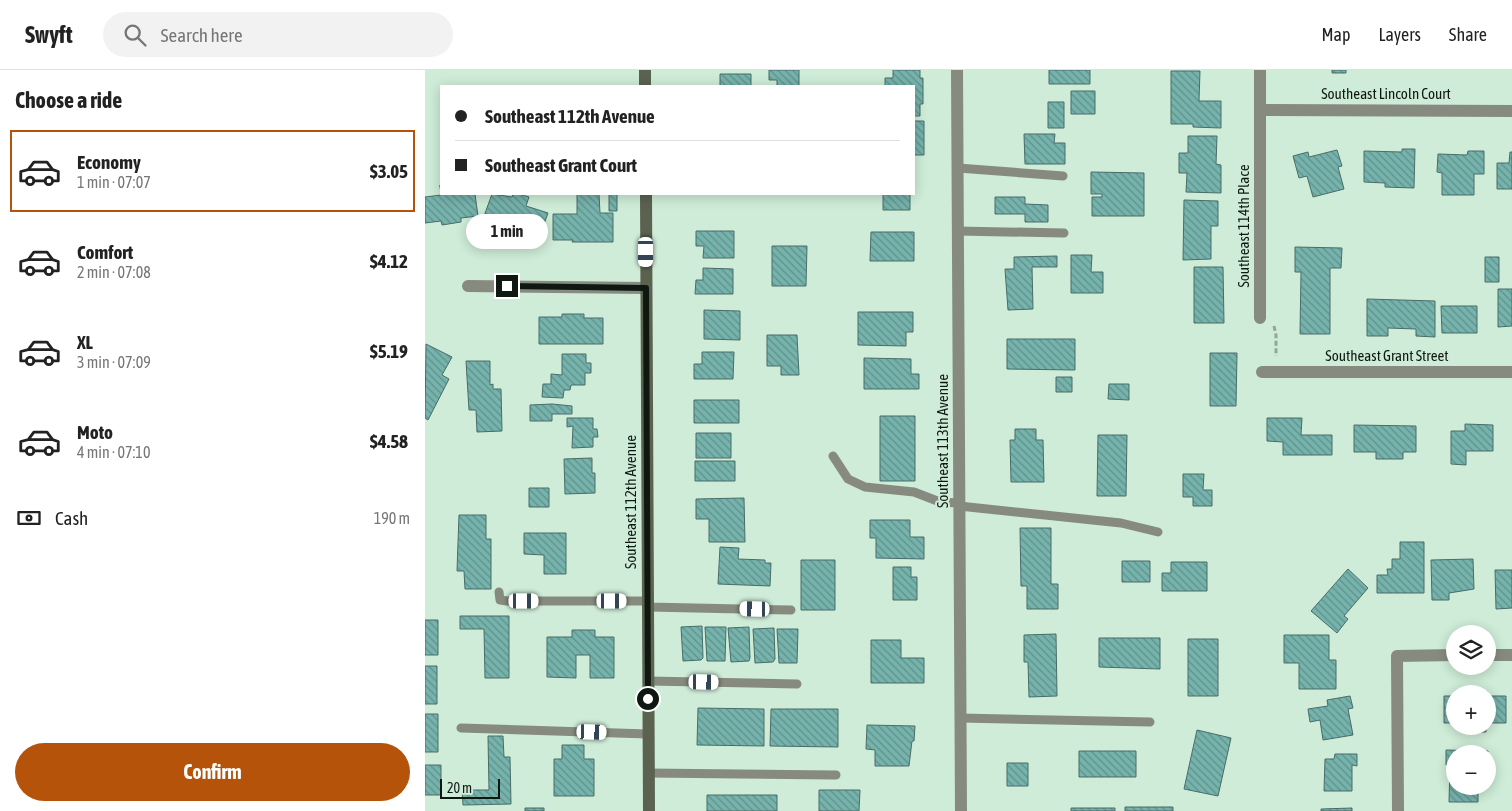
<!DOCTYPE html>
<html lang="en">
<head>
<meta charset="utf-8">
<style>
  body { margin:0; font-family:"Asap Condensed",sans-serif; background:#f2f2f2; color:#222; height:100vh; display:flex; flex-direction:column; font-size:19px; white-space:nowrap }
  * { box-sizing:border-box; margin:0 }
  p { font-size:16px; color:#767676 }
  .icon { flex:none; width:28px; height:28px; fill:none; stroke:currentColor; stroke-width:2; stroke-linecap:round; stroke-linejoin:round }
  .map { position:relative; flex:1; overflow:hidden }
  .sheet { display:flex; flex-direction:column; background:#fff; width:425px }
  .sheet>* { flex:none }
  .hud { position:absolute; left:15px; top:15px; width:475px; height:110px; border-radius:0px; box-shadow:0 2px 12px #0003; display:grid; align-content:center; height:110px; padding:0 15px; background:#fff }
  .fabs { position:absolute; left:1021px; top:555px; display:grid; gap:10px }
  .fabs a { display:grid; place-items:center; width:50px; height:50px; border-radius:50%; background:#fff; box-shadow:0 2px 12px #0003; font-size:25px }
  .scale { position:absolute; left:15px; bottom:12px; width:60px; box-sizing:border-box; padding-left:5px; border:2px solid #0e1811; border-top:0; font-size:14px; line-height:18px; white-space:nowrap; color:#0e1811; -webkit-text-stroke:4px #ceecd7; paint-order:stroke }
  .end { position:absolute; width:22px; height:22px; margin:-11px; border:6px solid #0e1811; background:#fff; box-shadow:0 0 0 2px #fff }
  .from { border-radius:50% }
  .bubble { position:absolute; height:35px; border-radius:18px; background:#fff; box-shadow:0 2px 12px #0003; font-size:16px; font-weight:700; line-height:35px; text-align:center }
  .car { position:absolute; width:15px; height:30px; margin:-15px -8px; border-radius:6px; box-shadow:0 0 4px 1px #0007; background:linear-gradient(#fff 24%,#345 0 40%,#fff 0 76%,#345 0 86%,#fff 0) }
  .hud b { display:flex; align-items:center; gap:18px; height:48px; font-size:19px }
  .hud b+b { border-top:1px solid #e0e0e0 }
  .hud i { width:12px; height:12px; background:#222 }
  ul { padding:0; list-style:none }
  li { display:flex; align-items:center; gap:15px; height:82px; margin:0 10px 8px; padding:0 5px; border:2px solid transparent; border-radius:0px }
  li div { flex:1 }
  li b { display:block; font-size:19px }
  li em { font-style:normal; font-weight:700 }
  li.on { border-color:#b45309 }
  li>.icon { width:45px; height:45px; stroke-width:1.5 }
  h2 { padding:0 15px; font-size:22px; line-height:60px }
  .pay { display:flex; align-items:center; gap:12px; height:55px; padding:0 15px; font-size:19px }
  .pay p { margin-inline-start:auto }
  .action { display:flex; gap:10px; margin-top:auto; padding:10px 15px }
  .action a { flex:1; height:58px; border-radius:30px; background:#b45309; color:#fff; font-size:20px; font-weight:700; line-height:58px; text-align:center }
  header { display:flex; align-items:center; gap:30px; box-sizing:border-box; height:70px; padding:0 25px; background:#fff; border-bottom:1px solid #e0e0e0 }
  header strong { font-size:24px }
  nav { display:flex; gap:28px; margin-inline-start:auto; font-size:18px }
  .search { width:350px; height:45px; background:#f2f2f2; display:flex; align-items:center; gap:12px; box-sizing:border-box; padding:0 18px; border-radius:28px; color:#767676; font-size:19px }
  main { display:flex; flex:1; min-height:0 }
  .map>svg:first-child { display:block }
  .building { fill:url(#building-back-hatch); stroke:#486d69 }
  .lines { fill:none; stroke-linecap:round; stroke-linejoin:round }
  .path { stroke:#90a897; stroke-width:3; stroke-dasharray:5 2.5; stroke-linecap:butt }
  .lane { stroke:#878b7f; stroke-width:9 }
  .street { stroke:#878b7f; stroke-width:12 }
  .secondary { stroke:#5b6250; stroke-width:12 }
  .route { stroke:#0e1811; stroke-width:6 }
  .labels { text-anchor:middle; stroke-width:4; stroke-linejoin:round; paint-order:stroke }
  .street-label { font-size:15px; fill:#0e1811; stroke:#ceecd7 }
</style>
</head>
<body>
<header>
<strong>Swyft</strong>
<div class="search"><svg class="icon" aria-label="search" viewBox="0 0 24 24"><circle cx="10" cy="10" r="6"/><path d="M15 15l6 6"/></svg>Search here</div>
<nav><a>Map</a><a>Layers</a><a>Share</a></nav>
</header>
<main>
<section class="sheet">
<h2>Choose a ride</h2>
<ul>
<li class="on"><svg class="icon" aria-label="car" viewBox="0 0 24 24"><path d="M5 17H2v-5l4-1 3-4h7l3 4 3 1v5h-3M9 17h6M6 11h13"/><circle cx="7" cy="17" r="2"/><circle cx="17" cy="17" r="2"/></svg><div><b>Economy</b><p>1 min · 07:07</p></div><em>$3.05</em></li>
<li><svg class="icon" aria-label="car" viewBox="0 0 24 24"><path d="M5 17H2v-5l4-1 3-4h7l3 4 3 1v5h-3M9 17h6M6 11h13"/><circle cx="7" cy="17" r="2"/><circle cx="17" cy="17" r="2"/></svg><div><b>Comfort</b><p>2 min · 07:08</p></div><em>$4.12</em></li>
<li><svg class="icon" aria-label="car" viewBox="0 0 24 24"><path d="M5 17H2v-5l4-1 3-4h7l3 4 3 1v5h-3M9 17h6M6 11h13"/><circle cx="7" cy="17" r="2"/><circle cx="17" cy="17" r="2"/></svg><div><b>XL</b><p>3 min · 07:09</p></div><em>$5.19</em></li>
<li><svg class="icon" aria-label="car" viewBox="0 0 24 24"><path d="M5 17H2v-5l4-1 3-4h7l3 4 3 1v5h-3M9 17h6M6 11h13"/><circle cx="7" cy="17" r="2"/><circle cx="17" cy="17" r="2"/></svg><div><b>Moto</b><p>4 min · 07:10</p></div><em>$4.58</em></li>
</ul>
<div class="pay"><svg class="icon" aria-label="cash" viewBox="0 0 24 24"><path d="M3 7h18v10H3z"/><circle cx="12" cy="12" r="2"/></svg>Cash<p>190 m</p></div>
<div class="action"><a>Confirm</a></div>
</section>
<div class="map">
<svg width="1087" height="741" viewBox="0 0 1087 741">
  <defs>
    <pattern id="building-back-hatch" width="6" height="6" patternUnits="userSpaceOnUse" patternTransform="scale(1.25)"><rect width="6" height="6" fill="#76b3ac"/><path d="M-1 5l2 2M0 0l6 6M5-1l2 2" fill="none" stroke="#5f918b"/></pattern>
  </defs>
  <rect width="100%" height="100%" fill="#ceecd7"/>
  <path class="building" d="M344 0H374V16H352V10H344Z
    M468 0H495V8H498V34H495V46H489V16H460V8H468Z
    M624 0H665V14H624Z
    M907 0H921V3H907Z
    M746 1H775L774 31H796V58L768 57V54H746Z
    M295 4H326V16H295Z
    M646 21H670V44H646Z
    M623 32H639V58H623Z
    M489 51H499V85H489Z
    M599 64H630L629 73H640V94H600Z
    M763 66H792L791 94 796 95V123L761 122 762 103H754V83H763Z
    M977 79H990L989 118 960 117V113L939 112V81L977 82Z
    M912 80 917 96 913 97 919 119 888 127 882 106 874 108 868 86 883 82 884 87Z
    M1043 81H1059V104H1049V125H1017V103L1012 102 1013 84 1042 85Z
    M1085 82H1087V119H1072V93H1084Z
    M666 102 719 103V146H667V127H677V124H666Z
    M15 115 16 124H50L53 146 36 148V152L17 155 16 151 0 153V127L16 125Z
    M67 124 87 127 88 124H94L104 127 101 136 123 143 114 168 96 162 95 166 73 159 75 155 58 149Z
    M152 124H174L175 143H188V172H147L148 170H128V144H152Z
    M184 124H192V141H184Z
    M458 124H485V140H458Z
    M570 127H600V134L623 135V152H600V144H570Z
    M759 130 793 131V156H786V189L758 190Z
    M271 161H309V188H278L279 176H271Z
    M446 162H489V191H445Z
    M347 176H382L381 216H347Z
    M870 177 917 178 916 198H905V264H875L876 202H870Z
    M646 185H667L666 202H678V223H646Z
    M632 186V197H607L608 239 583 240 580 199H589V187Z
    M1060 187H1074V212H1060Z
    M769 197H798L799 253H769Z
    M278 198 308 199V224H270L271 210H278Z
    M1073 219H1087V256L1073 257Z
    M942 229 1010 231V267L991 266V259L963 258V266H942Z
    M1016 236H1052V263H1017Z
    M279 240 315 241V270L279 269Z
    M433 242H488V262H481V276L433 275Z
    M137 244H159V248H178V274H114V247H137Z
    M342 265H372L374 305H356V296H342Z
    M582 269H650V300L582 299Z
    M1 274 27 287 17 305 24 309 3 350 0 348Z
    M277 282H309L308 309H269V294H277Z
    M785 283H812L811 336H785Z
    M137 284H161V293H166V303H160V315H146L145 320H139L138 328 117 327 118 314H126V304L137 305Z
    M439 288 486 289V304H494V319H439Z
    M41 291H65V315L68 314V319H76L77 361 52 362 51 340H44Z
    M631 307H647V322H631Z
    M684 314H704V330L683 329Z
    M269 330H314V353H269Z
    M127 334 147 336V344H127V351H105V335Z
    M455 346H490V411H455Z
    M142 348H168V359H172L173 367H168V377L147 378 148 356 142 357Z
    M842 348H877L876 365H907V385H858V372L842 371Z
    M1040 354 1068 355V381H1041V395L1026 394V361H1040Z
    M929 355 991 356V382H978V389H951V382H929Z
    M590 359H611V370H618L619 412H586L585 370H590Z
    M271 363H306V388H271Z
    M673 365H702L701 426H672Z
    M167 388V403H170V423L140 424 139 389Z
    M270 391H310V411H270Z
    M758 404H779L778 420H787V436H768V427H758Z
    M104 418H124V437H104Z
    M319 428 320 472H284V449H271V429Z
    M34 445H61V469H66V519H40L39 501H32Z
    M445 450H485V467H499V489L451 488V468H445Z
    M595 458H626V514H633V539H602V516H596Z
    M99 463H141V504H119V485L99 484Z
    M975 472H999V523H952V505H963L962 499H967V489H975Z
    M295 477 314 478 313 489 340 490V493H346L345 516 293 514Z
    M1048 489 1049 519 1024 523V530H1007L1006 490Z
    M376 490H410V540H376Z
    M697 491H725V512H697Z
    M746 492H782V521H737V503H746Z
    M468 497H486V507H492V530H468Z
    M923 499 943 518 919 546 923 549 912 563 886 541Z
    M1070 500H1087V538L1071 539Z
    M35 546H84V608H60L59 559H35Z
    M0 550H13V585H0Z
    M277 556 278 588 276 590 258 591 256 557Z
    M280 557H301L300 591H282Z
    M324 557 325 588 324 591 306 592 303 558Z
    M349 558 350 589 348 592 330 593 328 559Z
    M352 559H373L372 593H354Z
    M147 560H170V567H189V608H165V585H151V608L122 607V567H147Z
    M631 564 632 626 604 627 603 592H599V565Z
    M859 565H904V590H911V619H874V593H859Z
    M674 568H735V599L674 597Z
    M763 569H793V626H763Z
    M446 570H476V588H499V613H446Z
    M0 596H12V634H0Z
    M1039 622H1063L1064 626H1081V653H1062V624Z
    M925 626 928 638 923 639 928 665 898 670 895 650 885 652 883 639 903 636 902 630Z
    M1019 626H1030V653H1019Z
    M273 638 339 639V676L272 675Z
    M346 639H413V677L345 676Z
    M0 644H13V682H0Z
    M442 655 490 656 489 671H487L484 696H450V680L441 679Z
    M1043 656H1061V662H1044Z
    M772 660 806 668 793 726 759 719Z
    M63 666H78L79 687H85L86 734 38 735 37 720H64Z
    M137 675H159V689H169V726H129V689H137Z
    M1021 680 1063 681V714L1062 684H1030V716H1053V732H1024L1025 695H1021Z
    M654 681H711V707H654Z
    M910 684H932V696L927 695V721H899L900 689H909Z
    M582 693H603V716H582Z
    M0 695H16V725H0Z
    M394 720H435L434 741H394Z
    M282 725H352V741H282Z
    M700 737H748V741H700Z
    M100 738H119V741H100Z
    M646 738H690V741H646Z
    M927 738V741H896V739Z"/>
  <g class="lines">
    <path class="path" d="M849 256 851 265V286"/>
    <path class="lane" d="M533 98 638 106
      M533 161 639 163
      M408 386 423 409 440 417 489 422 515 432 534 433
      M534 436 696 453 733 462
      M74 522 75 530 82 531H223
      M223 537 366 540
      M223 611 372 614
      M535 648 725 652
      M36 658 223 664
      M224 703 411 705"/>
    <path class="street" d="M532 0 536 741
      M835 0V248
      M835 40 1087 41
      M43 216 221 218
      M837 302H1087
      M1062 585H1087
      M973 741 972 586 1030 585"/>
    <path class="secondary" d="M220 0V16
      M221 124 224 741"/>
  </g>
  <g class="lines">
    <path class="route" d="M82 216 221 218 223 629"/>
  </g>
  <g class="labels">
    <g class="street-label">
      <text x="961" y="29">Southeast Lincoln Court</text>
      <text transform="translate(819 156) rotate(-90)" y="5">Southeast 114th Place</text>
      <text x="962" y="291">Southeast Grant Street</text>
      <text transform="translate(518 371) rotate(-90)" y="5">Southeast 113th Avenue</text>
      <text transform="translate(206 432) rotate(-90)" y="5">Southeast 112th Avenue</text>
    </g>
  </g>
</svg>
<div class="fabs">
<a><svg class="icon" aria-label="layers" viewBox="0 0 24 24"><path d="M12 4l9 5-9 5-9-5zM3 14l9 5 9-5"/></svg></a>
<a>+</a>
<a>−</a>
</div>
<div class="scale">20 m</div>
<i class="end from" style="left:223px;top:629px"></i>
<i class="end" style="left:82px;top:216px"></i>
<div class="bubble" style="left:41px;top:144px;width:82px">1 min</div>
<i class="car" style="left:221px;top:182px;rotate:180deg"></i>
<i class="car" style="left:99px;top:531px;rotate:90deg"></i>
<i class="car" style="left:187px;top:531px;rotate:90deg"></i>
<i class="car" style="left:330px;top:539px;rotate:271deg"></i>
<i class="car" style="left:279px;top:612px;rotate:91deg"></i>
<i class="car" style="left:167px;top:662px;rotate:92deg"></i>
<div class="hud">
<b><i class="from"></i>Southeast 112th Avenue</b>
<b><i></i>Southeast Grant Court</b>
</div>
</div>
</main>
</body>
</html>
